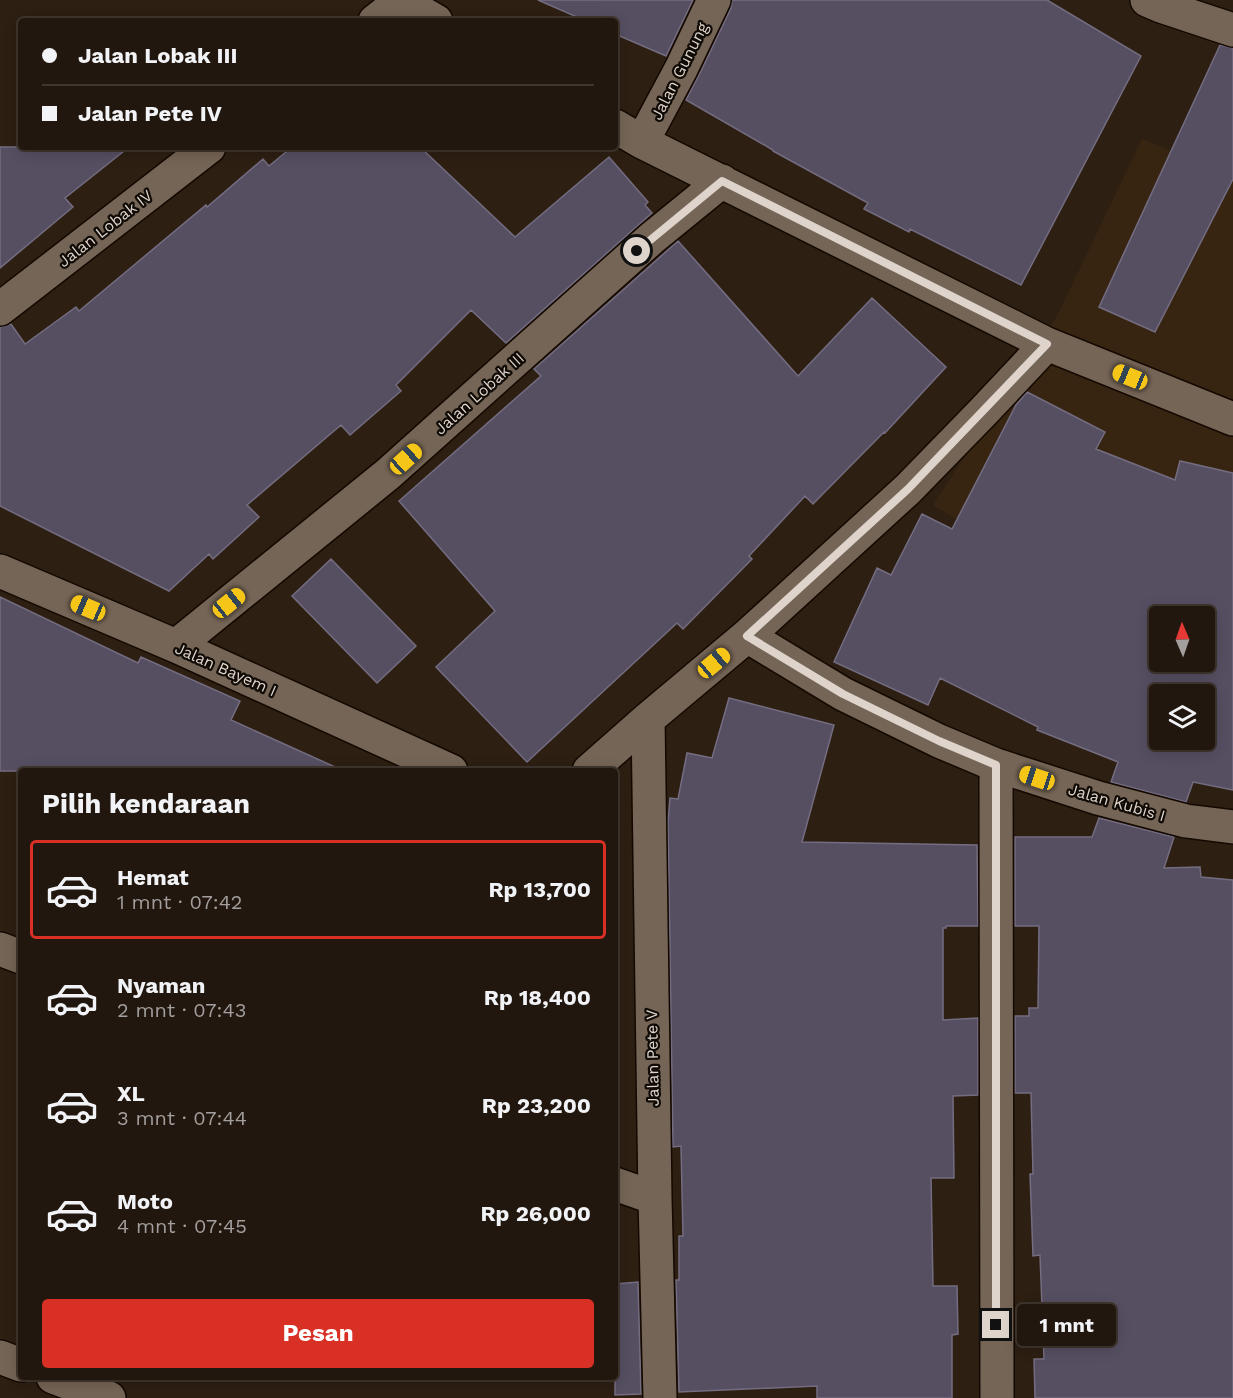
<!DOCTYPE html>
<html lang="id">
<head>
<meta charset="utf-8">
<style>
  body { margin:0; font-family:"Work Sans",sans-serif; background:#2a2017; color:#f1f3f6; height:100vh; display:flex; flex-direction:column; font-size:22px; white-space:nowrap }
  * { box-sizing:border-box; margin:0 }
  p { font-size:20px; color:#a29f9e }
  .icon { flex:none; width:33px; height:33px; fill:none; stroke:currentColor; stroke-width:2; stroke-linecap:round; stroke-linejoin:round }
  .map { position:relative; flex:1; overflow:hidden }
  .panel { position:absolute; left:18px; top:768px; width:600px; height:612px; display:flex; flex-direction:column; background:#22170e; border-radius:6px; box-shadow:0 3px 15px #0003,0 0 0 2px #3f362e }
  .panel>* { flex:none }
  .banner { position:absolute; left:18px; top:18px; width:600px; height:132px; border-radius:6px; box-shadow:0 3px 15px #0003,0 0 0 2px #3f362e; display:grid; align-content:center; height:132px; padding:0 24px; background:#22170e }
  .needle { width:39px; rotate:358deg }
  .tools { position:absolute; left:1149px; top:606px; display:grid; gap:12px }
  .tools a { display:grid; place-items:center; width:66px; height:66px; border-radius:6px; background:#22170e; box-shadow:0 3px 15px #0003,0 0 0 2px #3f362e; font-size:30px }
  .end { position:absolute; width:27px; height:27px; margin:-14px; border:8px solid #ded4cc; background:#111; box-shadow:0 0 0 3px #111 }
  .from { border-radius:50% }
  .bubble { position:absolute; height:42px; border-radius:6px; background:#22170e; box-shadow:0 3px 15px #0003,0 0 0 2px #3f362e; font-size:20px; font-weight:700; line-height:42px; text-align:center }
  .car { position:absolute; width:18px; height:36px; margin:-18px -9px; border-radius:8px; box-shadow:0 0 4px 2px #0007; background:linear-gradient(#f5c518 24%,#345 0 40%,#f5c518 0 76%,#345 0 86%,#f5c518 0) }
  .banner b { display:flex; align-items:center; gap:21px; height:57px; font-size:22px }
  .banner b+b { border-top:2px solid #3f362e }
  .banner i { width:15px; height:15px; background:#f1f3f6 }
  ul { padding:0; list-style:none }
  li { display:flex; align-items:center; gap:18px; height:99px; margin:0 12px 9px; padding:0 12px; border:3px solid transparent; border-radius:6px }
  li div { flex:1 }
  li b { display:block; font-size:22px }
  li em { font-style:normal; font-weight:700 }
  li.current { border-color:#d93025 }
  li>.icon { width:54px; height:54px; stroke-width:1.5 }
  h2 { padding:0 24px; font-size:27px; line-height:72px }
  .action { display:flex; gap:12px; margin-top:auto; padding:12px 24px }
  .action a { flex:1; height:69px; border-radius:6px; background:#d93025; color:#fff; font-size:24px; font-weight:700; line-height:69px; text-align:center }
  .map>svg:first-child { display:block }
  .built { fill:#372512 }
  .building { fill:#564f62; stroke:#746d81; stroke-width:1.5; fill-rule:evenodd }
  .lines { fill:none; stroke-linecap:round; stroke-linejoin:round }
  .minor-casing { stroke:#140901; stroke-width:36 }
  .minor { stroke:#756556; stroke-width:33 }
  .route { stroke:#ded4cc; stroke-width:8 }
  .labels { text-anchor:middle; stroke-width:4.5; stroke-linejoin:round; paint-order:stroke }
  .street-label { font-size:16px; fill:#ded4cc; stroke:#100b05 }
</style>
</head>
<body>
<div class="map">
<svg width="1233" height="1398" viewBox="0 0 1233 1398">
  <rect width="100%" height="100%" fill="#2d1f12"/>
  <path class="built" d="M1142 139 1233 177V682L1175 662H1204V616H1160L1032 566 933 505 1057 316Z"/>
  <path class="building" d="M538 0H693L666 56 615 34V21H586Z
    M732 0H1047L1141 56 1021 285 910 229 909 232 864 209 868 203 773 151V150L686 100 701 71 731 8Z
    M1220 45 1233 48V179L1155 332 1099 307Z
    M0 147H129L65 198 73 207 0 268Z
    M292 147H420L515 237 609 157 648 202 645 205 652 213 506 343 471 310 396 385 401 391 350 435 341 425 247 505 259 517 213 559 209 554 169 591 0 506V327L11 324 25 344 76 307 79 311 206 205 207 207 263 159 269 166Z
    M678 241 798 376 872 298 946 367 885 433 884 432 813 504 805 496 749 556 752 559 683 629 677 623 527 762 436 667 495 611 399 501 541 376 534 369Z
    M1027 392 1105 432 1096 449 1175 480 1180 461 1233 473V790L1193 782 1186 802 1111 782 1118 762 1037 730 1038 727 940 678 928 705 834 662 877 568 891 575 922 514 952 529 1016 405ZM1160 616H1204V662H1160ZM1160 694H1204V740H1160Z
    M331 559 416 646 377 683 292 596Z
    M0 597 138 663 141 657 240 701 231 720 344 771H0Z
    M729 698 834 725 802 842 977 845 978 926H946V928H943V1020L978 1018V1095L953 1096 954 1178H931L933 1286H957L958 1334 952 1335V1398H817V1386L679 1392 676 1280H679V1236H683L681 1146 673 1147 668 822 670 798 678 799 687 753 712 758Z
    M1099 818 1174 837 1164 868 1200 867 1201 877 1233 880V1398H1035L1034 1359H1044L1040 1255 1033 1256 1030 1174H1033L1031 1093H1015V1016H1029V1008H1038L1039 926H1015V837H1092Z
    M638 1282 641 1394 615 1395V1284Z"/>
  <g class="lines">
    <g class="minor-casing">
      <path id="minor" d="M1147 0 1161 6 1233 30
        M401 1 436 21
        M375 21 401 1
        M615 126 642 142 1047 344 1233 419
        M642 142 681 69 714 0
        M0 309 209 147
        M0 571 176 646 451 771
        M747 636 843 694 939 741 996 765 1098 798 1186 821 1233 827
        M176 646 388 474 652 238 722 181
        M648 719 655 1198 660 1398
        M996 765 997 1398
        M589 771 648 719 747 636 908 489 983 412 1047 344
        M0 949 21 957
        M615 1184 655 1198
        M0 1357 21 1365
        M53 1377 109 1398"/>
    </g>
    <use href="#minor" class="minor"/>
  </g>
  <g class="lines">
    <path class="route" d="M637 251 722 181 1047 344 908 489 747 636 843 694 939 741 996 765V1325"/>
  </g>
  <g class="labels">
    <g class="street-label">
      <text transform="translate(679 71) rotate(-63)" y="6">Jalan Gunung</text>
      <text transform="translate(105 228) rotate(-38)" y="6">Jalan Lobak IV</text>
      <text transform="translate(479 393) rotate(-42)" y="6">Jalan Lobak III</text>
      <text transform="translate(226 669) rotate(24)" y="6">Jalan Bayem I</text>
      <text transform="translate(1117 802) rotate(16)" y="6">Jalan Kubis I</text>
      <text transform="translate(652 1058) rotate(-91)" y="6">Jalan Pete V</text>
    </g>
  </g>
</svg>
<div class="tools">
<a><svg class="needle" viewBox="-14 -14 28 28"><path d="M0-13l5 13h-10z" fill="#e53935"/><path d="M0 13l5-13h-10z" fill="#a29f9e"/></svg></a>
<a><svg class="icon" aria-label="layers" viewBox="0 0 24 24"><path d="M12 4l9 5-9 5-9-5zM3 14l9 5 9-5"/></svg></a>
</div>
<i class="end from" style="left:637px;top:251px"></i>
<i class="end" style="left:996px;top:1325px"></i>
<div class="bubble" style="left:1017px;top:1304px;width:99px">1 mnt</div>
<i class="car" style="left:1130px;top:377px;rotate:292deg"></i>
<i class="car" style="left:406px;top:459px;rotate:48deg"></i>
<i class="car" style="left:229px;top:603px;rotate:51deg"></i>
<i class="car" style="left:88px;top:608px;rotate:293deg"></i>
<i class="car" style="left:714px;top:663px;rotate:50deg"></i>
<i class="car" style="left:1037px;top:778px;rotate:288deg"></i>
<div class="banner">
<b><i class="from"></i>Jalan Lobak III</b>
<b><i></i>Jalan Pete IV</b>
</div>
<section class="panel">
<h2>Pilih kendaraan</h2>
<ul>
<li class="current"><svg class="icon" aria-label="car" viewBox="0 0 24 24"><path d="M5 17H2v-5l4-1 3-4h7l3 4 3 1v5h-3M9 17h6M6 11h13"/><circle cx="7" cy="17" r="2"/><circle cx="17" cy="17" r="2"/></svg><div><b>Hemat</b><p>1 mnt · 07:42</p></div><em>Rp 13,700</em></li>
<li><svg class="icon" aria-label="car" viewBox="0 0 24 24"><path d="M5 17H2v-5l4-1 3-4h7l3 4 3 1v5h-3M9 17h6M6 11h13"/><circle cx="7" cy="17" r="2"/><circle cx="17" cy="17" r="2"/></svg><div><b>Nyaman</b><p>2 mnt · 07:43</p></div><em>Rp 18,400</em></li>
<li><svg class="icon" aria-label="car" viewBox="0 0 24 24"><path d="M5 17H2v-5l4-1 3-4h7l3 4 3 1v5h-3M9 17h6M6 11h13"/><circle cx="7" cy="17" r="2"/><circle cx="17" cy="17" r="2"/></svg><div><b>XL</b><p>3 mnt · 07:44</p></div><em>Rp 23,200</em></li>
<li><svg class="icon" aria-label="car" viewBox="0 0 24 24"><path d="M5 17H2v-5l4-1 3-4h7l3 4 3 1v5h-3M9 17h6M6 11h13"/><circle cx="7" cy="17" r="2"/><circle cx="17" cy="17" r="2"/></svg><div><b>Moto</b><p>4 mnt · 07:45</p></div><em>Rp 26,000</em></li>
</ul>
<div class="action"><a>Pesan</a></div>
</section>
</div>
</body>
</html>
